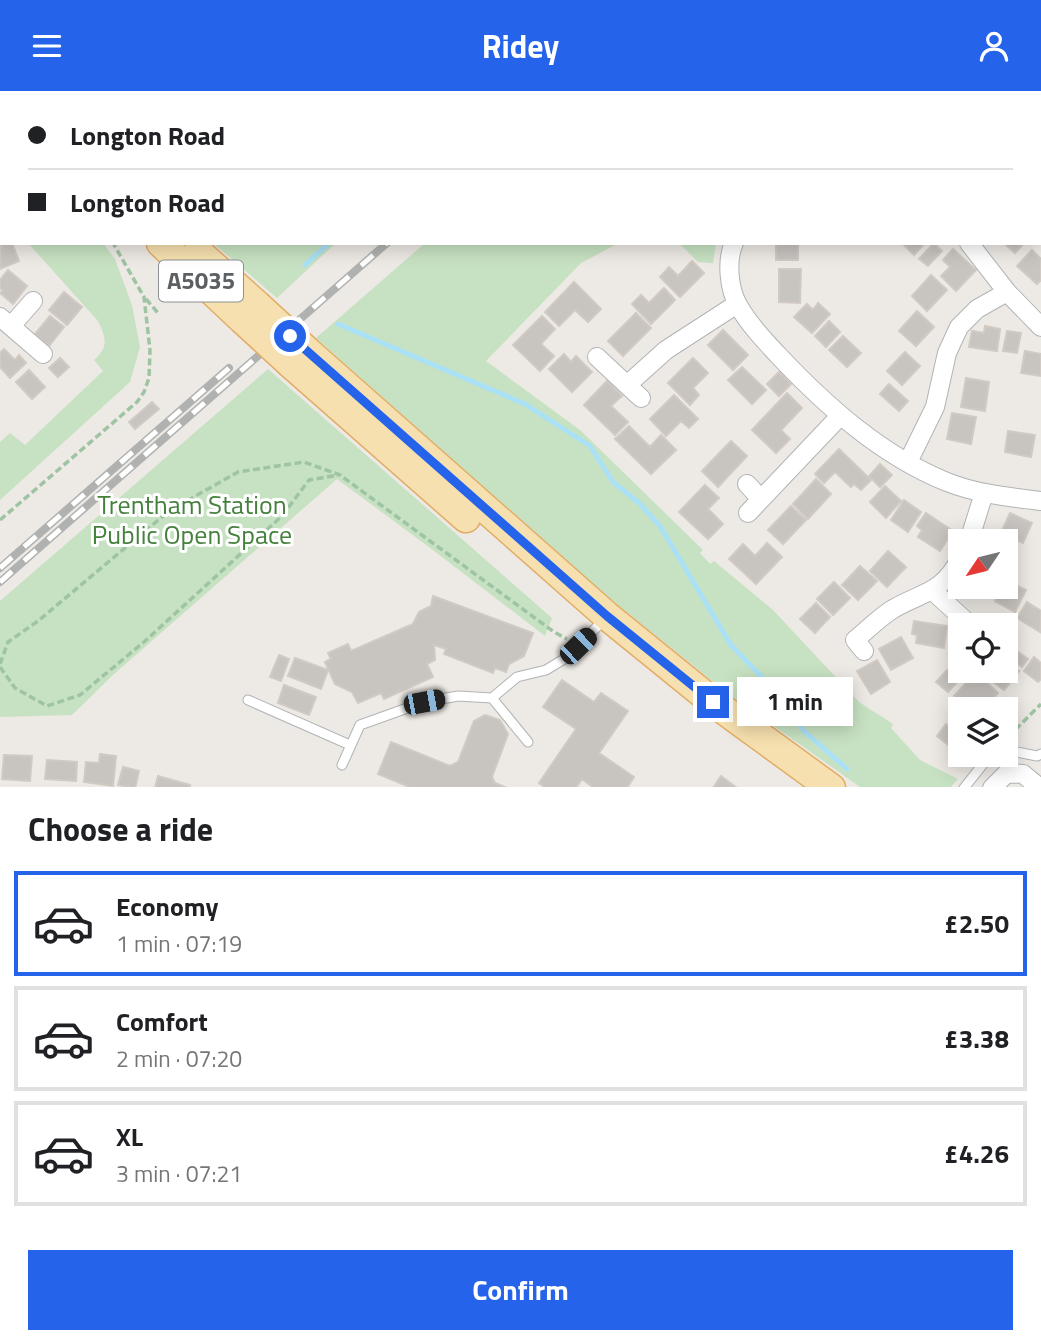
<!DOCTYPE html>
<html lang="en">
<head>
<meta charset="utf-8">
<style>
  body { margin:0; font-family:"Titillium Web",sans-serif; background:#f2f2f2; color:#202124; height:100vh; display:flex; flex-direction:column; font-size:26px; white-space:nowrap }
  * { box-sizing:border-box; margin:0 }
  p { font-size:23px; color:#757577 }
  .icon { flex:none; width:38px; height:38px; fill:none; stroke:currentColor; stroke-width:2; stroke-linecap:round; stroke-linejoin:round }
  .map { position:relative; height:696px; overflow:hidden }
  .panel { display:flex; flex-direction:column; background:#fff; flex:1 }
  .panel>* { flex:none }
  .guide { position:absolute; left:0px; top:0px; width:1041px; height:154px; box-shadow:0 4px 18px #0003; display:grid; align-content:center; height:154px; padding:0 28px; background:#fff }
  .needle { width:46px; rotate:235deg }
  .controls { position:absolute; left:948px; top:438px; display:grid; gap:14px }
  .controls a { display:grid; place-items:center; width:70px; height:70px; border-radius:0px; background:#fff; box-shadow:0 4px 18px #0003; font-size:35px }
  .end { position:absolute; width:32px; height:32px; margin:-16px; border:9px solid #2563eb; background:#fff; box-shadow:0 0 0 4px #fff }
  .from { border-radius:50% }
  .bubble { position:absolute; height:49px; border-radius:0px; background:#fff; box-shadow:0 4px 18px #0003; font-size:23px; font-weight:700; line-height:49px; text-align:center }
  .car { position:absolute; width:21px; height:42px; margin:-21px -10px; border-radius:9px; box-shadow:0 0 5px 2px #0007; background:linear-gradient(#222 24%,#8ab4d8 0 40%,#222 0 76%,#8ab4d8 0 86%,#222 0) }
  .guide b { display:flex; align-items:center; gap:24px; height:66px; font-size:26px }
  .guide b+b { border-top:2px solid #e0e0e0 }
  .guide i { width:18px; height:18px; background:#202124 }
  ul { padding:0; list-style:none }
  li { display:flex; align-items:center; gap:21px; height:105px; margin:0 14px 10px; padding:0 14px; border:4px solid #e0e0e0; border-radius:0px }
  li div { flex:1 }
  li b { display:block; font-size:26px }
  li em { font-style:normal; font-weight:700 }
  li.current { border-color:#2563eb }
  li>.icon { width:63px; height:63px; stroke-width:1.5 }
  h2 { padding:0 28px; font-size:32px; line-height:84px }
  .action { display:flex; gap:14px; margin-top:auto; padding:14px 28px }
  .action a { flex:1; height:80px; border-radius:0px; background:#2563eb; color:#fff; font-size:28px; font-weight:700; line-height:80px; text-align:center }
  header { display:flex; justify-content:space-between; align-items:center; height:91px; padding:0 28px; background:#2563eb; color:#fff; font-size:32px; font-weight:700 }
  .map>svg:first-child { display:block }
  .green { fill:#c7e2c2 }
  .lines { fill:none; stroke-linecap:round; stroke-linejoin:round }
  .stream { stroke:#aae1f6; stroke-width:5 }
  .building { fill:#c8c4c0; stroke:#d1cac3; stroke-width:2 }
  .lane-casing { stroke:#b1b4b7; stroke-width:11 }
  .street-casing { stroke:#b1b4b7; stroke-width:20 }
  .primary-casing { stroke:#e2ad67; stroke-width:31 }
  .path { stroke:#9ec4a3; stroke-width:3.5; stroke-dasharray:7 3.5; stroke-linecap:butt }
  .lane { stroke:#fff; stroke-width:9 }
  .street { stroke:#fff; stroke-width:18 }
  .primary { stroke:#f6e0af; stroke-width:28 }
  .rail-casing { stroke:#b0b1b1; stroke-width:8 }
  .rail { stroke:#fff; stroke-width:5; stroke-dasharray:16; stroke-linecap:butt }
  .primary-bridge-casing { stroke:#e2ad67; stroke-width:31; stroke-linecap:butt }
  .primary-bridge { stroke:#f6e0af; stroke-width:28 }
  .route { stroke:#2563eb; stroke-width:9 }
  .labels { text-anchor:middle; stroke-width:6; stroke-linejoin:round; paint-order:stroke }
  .shield { fill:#fff; stroke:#8d9092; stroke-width:2 }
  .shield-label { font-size:24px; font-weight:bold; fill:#5c6063 }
  .park-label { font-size:26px; fill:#45803d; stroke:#fff }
</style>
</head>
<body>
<header><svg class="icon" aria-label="menu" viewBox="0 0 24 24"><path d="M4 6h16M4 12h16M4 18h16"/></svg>Ridey<svg class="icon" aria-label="person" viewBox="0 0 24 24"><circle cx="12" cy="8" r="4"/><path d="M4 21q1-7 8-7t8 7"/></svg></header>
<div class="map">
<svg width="1041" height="697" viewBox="0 0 1041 697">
  <rect width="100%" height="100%" fill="#ede9e4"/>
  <path class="green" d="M128 0H498L126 2Z
    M608 0H839L606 2Z
    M28 152H103L115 168 132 214 140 256 130 291 0 409V351L10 342 25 354 103 280 94 269C109 257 106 246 98 230Z
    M213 152H336L277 207Z
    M425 152H619L581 172 486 270 580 339 703 459 700 462 710 473 714 470 773 519 859 611 893 633 891 637 920 669 958 688 951 696H860L726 601 592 493 316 247Z
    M679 152H716L713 172 698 171Z
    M268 278 552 527 545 545 429 456 337 388 114 583 72 624 0 626V510Z"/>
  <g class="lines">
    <path class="stream" d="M489 2 491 0
      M305 174 329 152
      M338 233 525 313 590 355 613 391 638 411 660 435 731 554 778 603 804 640 847 678"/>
  </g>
  <path class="building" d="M0 152H12L19 170 0 178Z
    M776 152H798V169H776Z
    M902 152H925L914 164Z
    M934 152 942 160 928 175 919 168Z
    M1004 152H1024L1015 162Z
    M953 158 976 179 956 200 941 185 950 176 943 169Z
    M1032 159 1041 168V189L1037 193 1017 175Z
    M692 170 704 182 680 206 660 186 669 176 678 185Z
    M779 178H801L800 212 779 211Z
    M8 179 27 195 13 213 0 202 3 199 0 197V189Z
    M931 184 947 199 927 220 912 205Z
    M574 191 601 218 588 231 575 219 559 235 545 221Z
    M664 197 675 209 651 233 632 213 641 204 649 212Z
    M64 201 82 216 67 234 49 219Z
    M818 212 830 223 812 242 794 226 807 213 813 219Z
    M917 220 934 236 916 255 899 240Z
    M636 222 651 237 623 265 608 250Z
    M50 225 64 236 49 255 35 243Z
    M542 225 555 238 541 253 554 265 540 280 513 254Z
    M829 230 840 241 826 256 815 245Z
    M985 235 1000 238 997 260 969 256 972 240 984 242Z
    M723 239 748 264 733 279 708 254Z
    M1007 240 1021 242 1017 262 1003 260Z
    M843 245 861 262 847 276 829 259Z
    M4 258 15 269 19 264 26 272 10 287 0 276V262Z
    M1025 260 1041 263V285L1021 282Z
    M905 261 920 275 902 294 887 280Z
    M564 263 571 271 576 265 592 281 572 301 549 278Z
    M60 267 69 276 58 286 49 277Z
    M693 267 708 282 693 297 699 304 690 314 668 292Z
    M742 276 766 299 752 313 728 289Z
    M29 279 45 296 32 308 16 291Z
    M779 281 791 293 779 305 767 293Z
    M966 287 989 291 985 320 961 316Z
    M607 290 622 305 611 315 628 331 615 344 584 314Z
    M889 293 908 310 899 320 880 303Z
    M787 302 802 317 781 339 790 348 776 362 752 339Z
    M674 304 698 328 689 337 681 330 666 345 650 328Z
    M152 311 159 318 135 338 129 331Z
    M952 322 976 326 971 353 947 348Z
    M629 335 650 356 661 344 676 359 651 383 615 348Z
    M1008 340 1035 344 1031 366 1005 361Z
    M731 350 747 365 718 396 702 380Z
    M839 358 871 389 861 399 854 393 851 396 835 381 824 392 815 383Z
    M880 373 892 384 880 396 869 385Z
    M816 388 831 403 808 428 793 413Z
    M705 394 719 407 708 418 723 433 708 448 679 421Z
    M885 395 901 410 886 427 870 411Z
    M904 409 921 421 908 441 891 429Z
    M791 415 806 429 783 453 768 439Z
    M926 422 953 440 940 460 918 446 922 439 917 435Z
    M1010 422 1032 432 1023 452 1001 442Z
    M767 452 782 466 756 493 729 468 743 453 755 465Z
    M888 460 906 476 887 496 870 480Z
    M860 475 877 490 858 509 842 494Z
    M1006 489 1026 499 1015 521 995 510 1003 495H1006Z
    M834 491 850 507 833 524 817 508Z
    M433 505 533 542 524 565 509 573 506 581 495 577 493 582 444 563 446 558 434 554 435 569 427 573 433 586 384 608 381 602 358 612 352 601 335 593 325 571 331 568 328 562 348 553 351 560 413 533 419 521 431 515Z
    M1027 511 1041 520 1040 541 1017 527Z
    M816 512 830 526 815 542 800 528Z
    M914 530 947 535 944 557 916 552 917 544 912 543Z
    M901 546 913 567 891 579 879 558Z
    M1014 558 1028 568 1022 576 1008 566Z
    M279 564 289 568 281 590 270 586Z
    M1034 566 1041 572V588L1038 591 1024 580Z
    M295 567 328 579 321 598 288 585Z
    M877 569 890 591 871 603 857 580Z
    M1006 571 1019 580 1004 599 983 583 986 579H1006Z
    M947 579 958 590 948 601 936 591Z
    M976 581 998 602 982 618H978L970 610 965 616 954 605Z
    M562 589 594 611 601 602 628 620 599 662 634 686 627 697H594L582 688 576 697H546L539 692 576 638 543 616Z
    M284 594 316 606 309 624 278 612Z
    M485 624 500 629 508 643 492 686 495 692 507 697H412L378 683 391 651 450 675 458 671 474 630Z
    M946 633 958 643 961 639V663H970L966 668 937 645Z
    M100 663 116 665 113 695 84 691 86 671 99 672Z
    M4 664 32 665 30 690 2 688Z
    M47 669 77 671 76 690 45 688Z
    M123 676 139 680 135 697 118 694Z
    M158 685 190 694 189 697H155Z
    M721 685 737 697H713Z"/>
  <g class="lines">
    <g class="lane-casing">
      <path id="lane" d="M134 2 136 0
        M492 607 528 651
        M248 609 350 654
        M1006 659 1037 665 1041 663
        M342 674 360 634 424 611 458 605 492 607 517 586 546 579 564 568 604 529
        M964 697 991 663"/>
    </g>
    <g class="street-casing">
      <path id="street" d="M865 2 867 0
        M734 152C726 169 729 198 738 214 748 232 764 249 778 264 826 315 882 365 947 391 977 403 1009 406 1041 410
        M969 152 1007 201 1041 236
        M0 226 43 263
        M11 235 33 210
        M597 266 641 307
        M627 294 666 259 737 213
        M908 371 935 316 947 262 959 236 977 218 1007 201
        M747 393 761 408
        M748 422 840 325
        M969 450 984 402
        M933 500 970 534
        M864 560 855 549C867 539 880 526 893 518 924 500 942 503 961 466
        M992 697 1007 682 1023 683 1040 697"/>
    </g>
    <g class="primary-casing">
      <path id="primary" d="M0 3 2 4
        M161 152 242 228
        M198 161 257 214
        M307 260 607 525 713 611 831 697
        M291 273 466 427"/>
    </g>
    <path class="path" d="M238 0 240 2
      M414 0 415 2
      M471 2 472 0
      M0 140 2 139
      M146 208 158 222
      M0 429 137 311 144 301 149 287 150 259 144 206 113 152
      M0 573 8 551 38 530 169 420 238 381 304 371 340 384 554 541 567 548
      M0 576 15 597 47 615 80 604 144 551 282 425 309 389 338 384
      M1008 646 1041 613"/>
    <use href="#lane" class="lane"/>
    <use href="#street" class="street"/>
    <use href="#primary" class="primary"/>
    <g class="rail-casing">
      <path id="rail" d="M543 2 545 0
        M558 2 560 0
        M0 477 229 277
        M0 491 387 152"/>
    </g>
    <use href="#rail" class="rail"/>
    <g class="primary-bridge-casing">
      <path id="primary-bridge" d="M257 214 307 260
        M242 228 291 273"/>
    </g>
    <use href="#primary-bridge" class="primary-bridge"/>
  </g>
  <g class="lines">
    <path class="route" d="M290 245 607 525 713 611"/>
  </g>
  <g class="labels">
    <rect class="shield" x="159" y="169.5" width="84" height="41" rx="5"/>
    <g class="shield-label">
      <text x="201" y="198">A5035</text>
    </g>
    <g class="park-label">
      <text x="192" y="423">Trentham Station<tspan x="192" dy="30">Public Open Space</tspan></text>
    </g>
  </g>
</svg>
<div class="controls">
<a><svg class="needle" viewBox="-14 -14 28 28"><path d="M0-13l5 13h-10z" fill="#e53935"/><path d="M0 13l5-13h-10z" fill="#757577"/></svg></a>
<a><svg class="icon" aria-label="locate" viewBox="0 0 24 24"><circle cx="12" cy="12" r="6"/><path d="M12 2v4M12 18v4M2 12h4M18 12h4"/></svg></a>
<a><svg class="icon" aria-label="layers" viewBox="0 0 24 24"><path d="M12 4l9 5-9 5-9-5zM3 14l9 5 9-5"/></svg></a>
</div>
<i class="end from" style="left:290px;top:245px"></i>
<i class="end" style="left:713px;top:611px"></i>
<div class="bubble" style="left:737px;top:586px;width:116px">1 min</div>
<i class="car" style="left:578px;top:555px;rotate:46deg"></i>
<i class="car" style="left:424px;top:611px;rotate:79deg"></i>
<div class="guide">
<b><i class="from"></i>Longton Road</b>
<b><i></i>Longton Road</b>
</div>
</div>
<section class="panel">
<h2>Choose a ride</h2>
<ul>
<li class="current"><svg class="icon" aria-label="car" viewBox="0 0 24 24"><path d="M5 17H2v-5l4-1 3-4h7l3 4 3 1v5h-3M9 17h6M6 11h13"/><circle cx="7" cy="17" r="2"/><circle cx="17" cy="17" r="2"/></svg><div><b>Economy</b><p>1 min · 07:19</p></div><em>£2.50</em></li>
<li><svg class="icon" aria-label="car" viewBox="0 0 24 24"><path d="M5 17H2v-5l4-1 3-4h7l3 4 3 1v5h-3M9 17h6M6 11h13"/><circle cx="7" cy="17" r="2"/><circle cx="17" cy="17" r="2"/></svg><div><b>Comfort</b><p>2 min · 07:20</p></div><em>£3.38</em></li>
<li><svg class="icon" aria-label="car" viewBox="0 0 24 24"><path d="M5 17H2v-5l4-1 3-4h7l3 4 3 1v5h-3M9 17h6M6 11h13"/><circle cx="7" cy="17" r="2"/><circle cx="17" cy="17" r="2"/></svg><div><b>XL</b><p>3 min · 07:21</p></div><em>£4.26</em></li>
</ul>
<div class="action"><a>Confirm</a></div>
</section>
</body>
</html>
